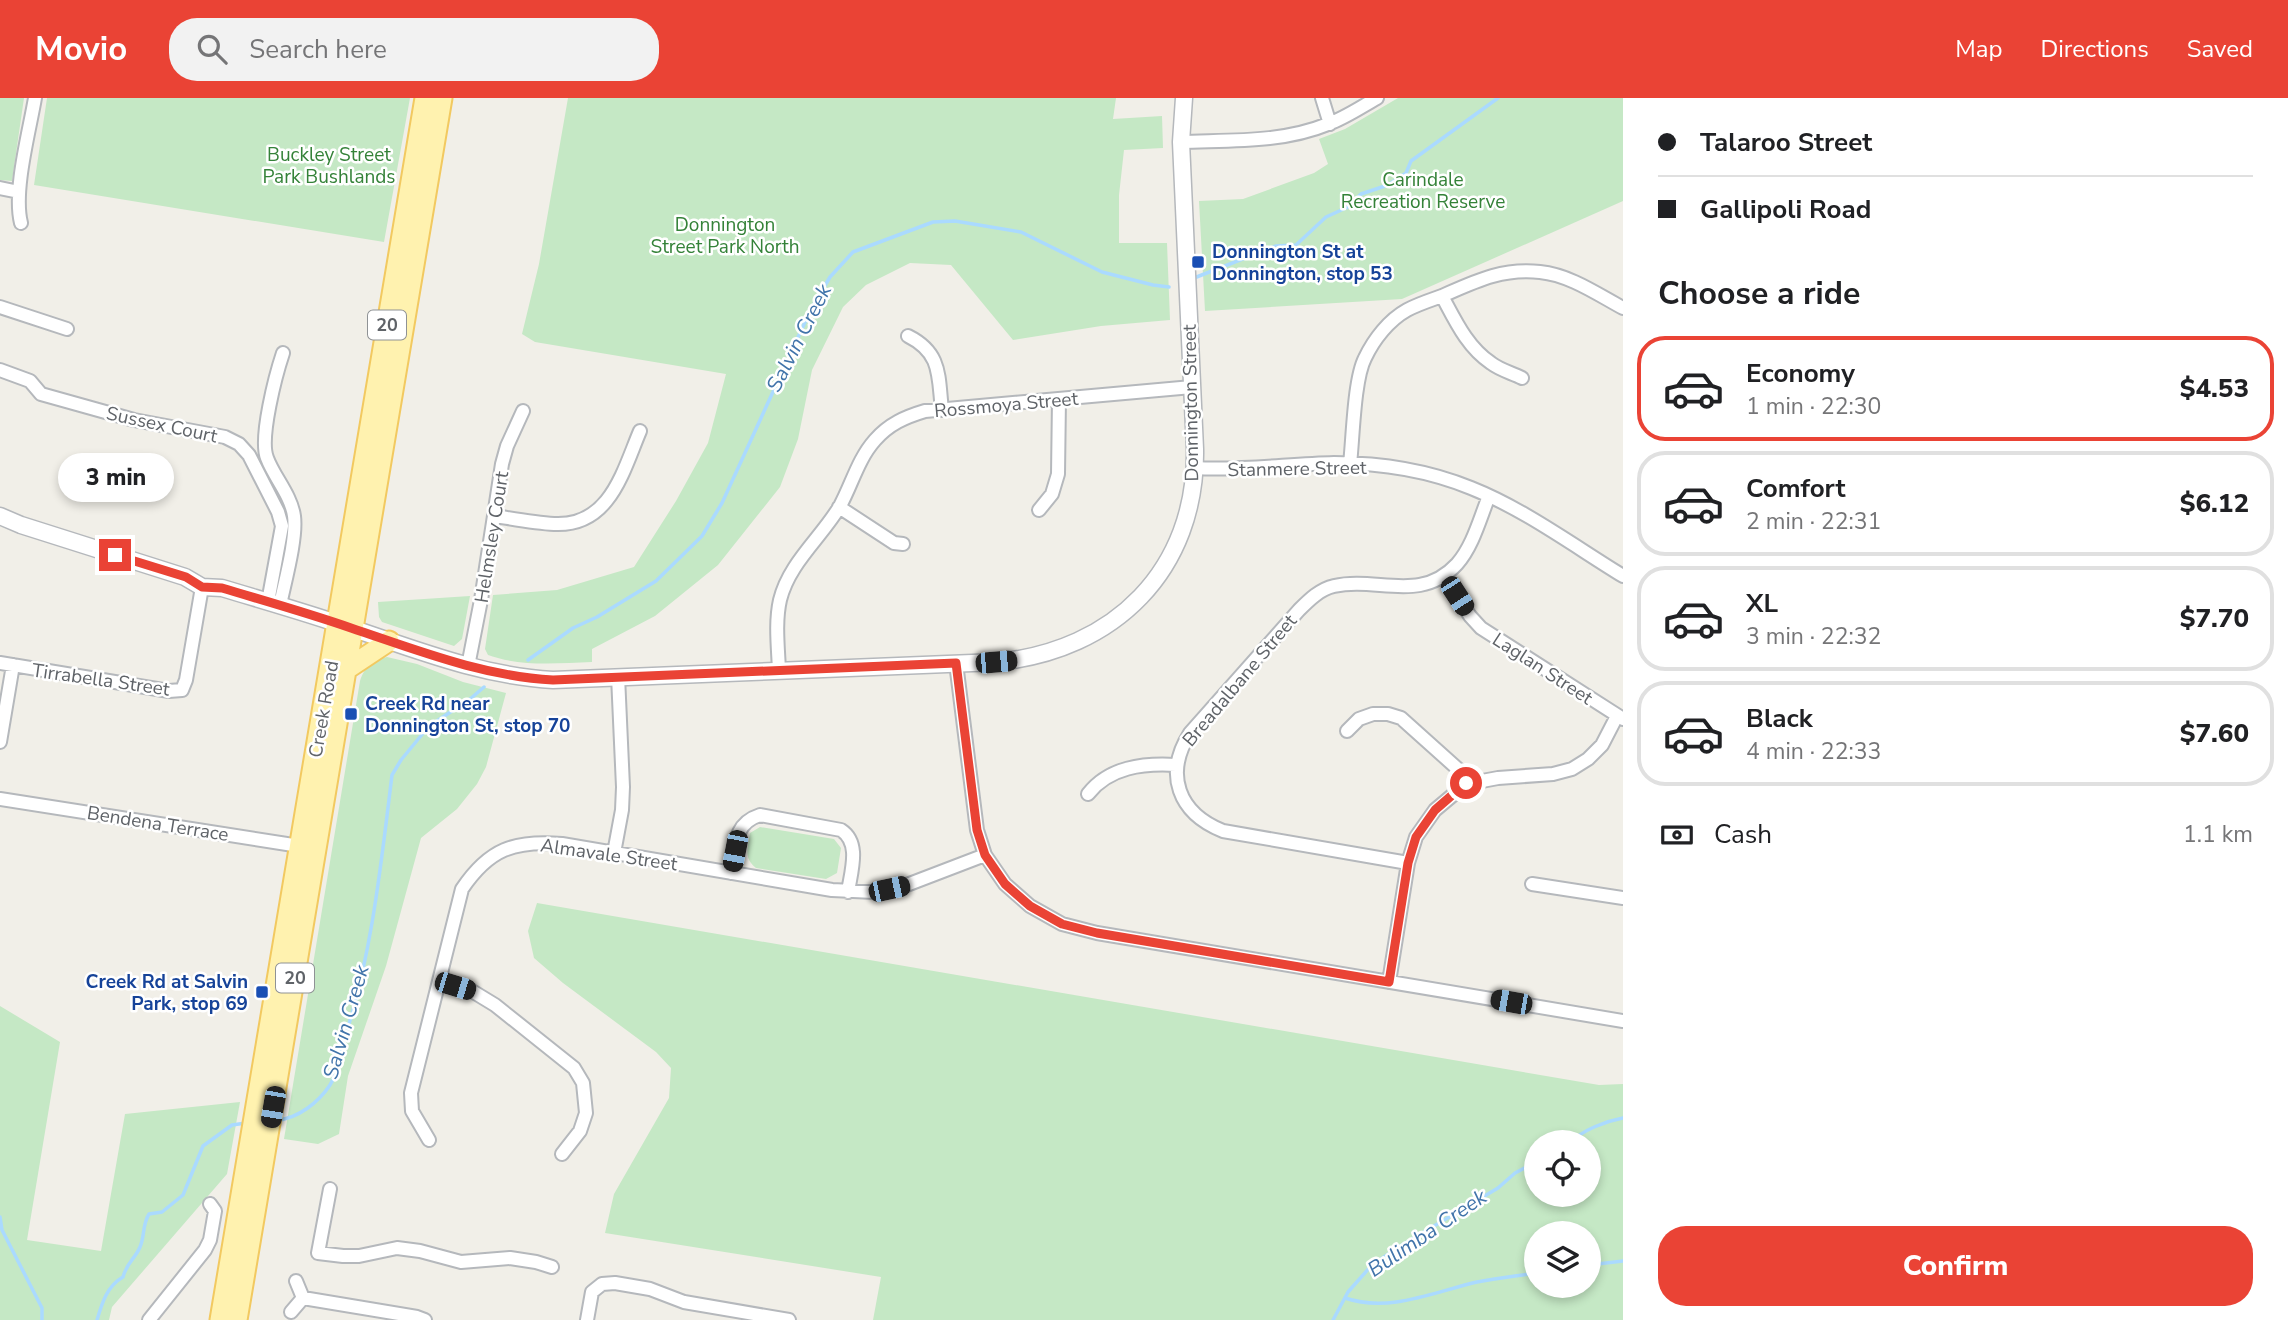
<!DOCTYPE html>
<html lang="en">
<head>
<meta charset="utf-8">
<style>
  body { margin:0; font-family:"Nunito Sans",sans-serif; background:#f2f2f2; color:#202124; height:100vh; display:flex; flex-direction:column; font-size:26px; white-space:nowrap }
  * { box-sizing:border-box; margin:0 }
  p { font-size:23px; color:#757577 }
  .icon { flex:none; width:38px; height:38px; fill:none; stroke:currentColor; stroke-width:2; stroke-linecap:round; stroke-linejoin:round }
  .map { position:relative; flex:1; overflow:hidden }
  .drawer { display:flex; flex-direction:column; background:#fff; width:665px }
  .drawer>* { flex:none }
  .hud { display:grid; align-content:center; height:154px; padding:0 35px; background:#fff }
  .controls { position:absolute; left:1524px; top:1032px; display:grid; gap:14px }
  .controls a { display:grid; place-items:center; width:77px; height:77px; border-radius:50%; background:#fff; box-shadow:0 4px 10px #0003; font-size:35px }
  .end { position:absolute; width:32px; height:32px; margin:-16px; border:9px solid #ea4335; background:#fff; box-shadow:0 0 0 4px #fff }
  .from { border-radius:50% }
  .bubble { position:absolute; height:49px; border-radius:24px; background:#fff; box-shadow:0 4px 10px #0003; font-size:23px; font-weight:800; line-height:49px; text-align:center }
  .car { position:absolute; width:21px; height:42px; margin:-21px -10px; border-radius:9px; box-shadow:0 0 5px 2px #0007; background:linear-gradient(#222 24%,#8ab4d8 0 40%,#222 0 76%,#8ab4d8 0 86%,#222 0) }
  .hud b { display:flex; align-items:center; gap:24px; height:66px; font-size:26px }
  .hud b+b { border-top:2px solid #e0e0e0 }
  .hud i { width:18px; height:18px; background:#202124 }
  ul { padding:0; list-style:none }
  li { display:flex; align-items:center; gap:21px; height:105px; margin:0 14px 10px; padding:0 21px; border:4px solid #e0e0e0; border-radius:28px }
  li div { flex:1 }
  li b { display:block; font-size:26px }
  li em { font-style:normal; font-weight:800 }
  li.on { border-color:#ea4335 }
  li>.icon { width:63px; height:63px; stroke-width:1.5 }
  h2 { padding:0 35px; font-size:32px; line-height:84px }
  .pay { display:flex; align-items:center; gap:18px; height:77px; padding:0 35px; font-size:26px }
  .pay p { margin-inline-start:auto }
  .cta { display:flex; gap:14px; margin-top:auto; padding:14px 35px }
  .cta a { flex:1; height:80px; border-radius:28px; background:#ea4335; color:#fff; font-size:28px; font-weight:800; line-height:80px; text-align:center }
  header { display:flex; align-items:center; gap:42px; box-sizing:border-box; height:98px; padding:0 35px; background:#ea4335; color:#fff }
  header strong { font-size:33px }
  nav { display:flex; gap:38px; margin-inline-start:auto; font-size:24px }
  .search { width:490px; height:63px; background:#f2f2f2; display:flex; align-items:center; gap:18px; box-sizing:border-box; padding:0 24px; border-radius:28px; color:#757577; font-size:26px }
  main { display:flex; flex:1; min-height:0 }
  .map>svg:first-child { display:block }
  .green { fill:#c5e8c5; fill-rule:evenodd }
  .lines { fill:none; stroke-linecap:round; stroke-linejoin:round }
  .stream { stroke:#aadaff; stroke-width:3.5 }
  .minor-casing { stroke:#b5b8bc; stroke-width:16 }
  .tertiary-casing { stroke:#b5b8bc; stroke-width:19 }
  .primary-casing { stroke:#f2c960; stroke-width:23 }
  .minor { stroke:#fff; stroke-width:12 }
  .tertiary { stroke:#fff; stroke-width:16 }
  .primary { stroke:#fff2af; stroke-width:19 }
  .route { stroke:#ea4335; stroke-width:9 }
  .transit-dot { fill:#1a4fb4; stroke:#fff; stroke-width:2.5 }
  .labels { text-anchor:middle; stroke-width:5; stroke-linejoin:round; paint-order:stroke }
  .shield { fill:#fff; stroke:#8f9295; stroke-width:2 }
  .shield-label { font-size:18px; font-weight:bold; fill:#5f6368 }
  .park-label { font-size:19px; fill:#348238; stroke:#fff }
  .transit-label { font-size:19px; font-weight:bold; fill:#164399; stroke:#fff; text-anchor:start }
  .street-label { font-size:19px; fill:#5f6368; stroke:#fff }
  .water-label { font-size:21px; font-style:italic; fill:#4174aa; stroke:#fff }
</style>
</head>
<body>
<header>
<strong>Movio</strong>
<div class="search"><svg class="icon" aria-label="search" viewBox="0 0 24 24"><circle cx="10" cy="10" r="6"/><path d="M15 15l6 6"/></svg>Search here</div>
<nav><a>Map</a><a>Directions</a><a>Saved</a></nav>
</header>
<main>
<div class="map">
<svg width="1623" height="1222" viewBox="0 0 1623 1222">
  <rect width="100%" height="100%" fill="#f1efe8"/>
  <path class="green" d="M0 0H24L12 83 0 82Z
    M47 0H410L384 144 34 87Z
    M568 0H1116L1113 21 1162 18 1163 50 1124 52 1119 97V145H1167L1170 222 1101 228 1013 242 951 167 910 165 866 187 843 209 812 272 798 341 780 389 718 467 655 518 592 551V564C558 565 521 569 488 557L485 551 493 497 557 492 634 469 676 403 708 345 726 276 535 244 522 236 539 166Z
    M1398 0H1623V103L1402 201 1205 213 1199 103 1243 101 1314 75 1328 66 1319 41 1345 31Z
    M470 498 462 541 454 548 382 524 379 519 378 504Z
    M387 559 417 566 463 584 506 595 486 669 477 686 457 711 421 740 386 868 348 978 339 1036 318 1046 284 1041 360 583C365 568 372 563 387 559Z
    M760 729 834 741 841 750 837 775 826 781 756 770C743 760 748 750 750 735Z
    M537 805 1599 987 1623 986V1222H873L881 1179 605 1135 614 1096 669 1000 671 970 656 954 563 885 534 860 528 833ZM1536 1045H1589V1097H1536ZM1536 1136H1589V1188H1536Z
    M0 908 60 944 27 1142 101 1153 125 1016 240 1004 227 1076 112 1209 109 1222H0Z"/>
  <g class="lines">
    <path class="stream" d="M1194 180 1276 148 1296 147 1326 119 1348 109 1361 96 1388 87 1406 75 1411 63 1498 0
      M528 562 573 530 597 519 656 483 702 438 722 405 811 211 830 179 853 154 933 124 955 123 1021 134 1102 174 1153 187 1169 189
      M278 1022C298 1020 318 1005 330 987 338 975 340 956 344 942 372 856 381 766 392 677L401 662 429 628 469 602 484 589
      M1571 1045C1581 1032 1607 1023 1623 1020
      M0 1119 2 1132 42 1210V1222
      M1589 1167 1623 1163
      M1345 1200C1389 1215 1434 1194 1477 1184 1497 1180 1517 1178 1536 1175
      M97 1222C102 1205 107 1188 123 1179 127 1164 135 1161 140 1149 145 1138 142 1127 149 1116L162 1114 183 1097 203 1048 232 1027 246 1025
      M1333 1222 1348 1194 1371 1168 1397 1150 1498 1090 1515 1075 1536 1064"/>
    <g class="minor-casing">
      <path id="minor" d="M1322 0 1330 26
        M1181 44C1230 42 1282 45 1328 26 1345 20 1361 9 1377 0
        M0 90 19 94
        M21 125C13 93 29 35 35 0
        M1442 198C1455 222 1467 249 1491 265 1500 272 1512 275 1522 280
        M0 209 67 231
        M908 238C942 255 938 278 942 312
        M0 272 30 283 41 296 134 322 225 339 239 346 249 357 278 414 282 428 268 504
        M1350 366C1353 340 1354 281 1365 260 1374 241 1389 222 1407 212 1418 206 1431 202 1442 198 1476 183 1502 170 1540 174 1570 177 1597 196 1623 210
        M1195 370C1242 373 1288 366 1334 365 1381 365 1427 372 1471 390 1524 411 1574 448 1623 478
        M839 409 894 445 903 446
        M1039 412 1052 396 1058 376 1059 301
        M495 418C514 421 535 425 554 426 610 429 623 373 640 333
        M1444 478 1470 518 1481 530 1623 621
        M280 507C285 483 297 440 294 418 291 397 274 379 267 360 259 340 276 276 283 255
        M0 565 169 593 182 592 186 582 202 489
        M956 565 977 732 985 757 1005 786 1030 808 1062 826 1097 835 1623 923
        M468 568 481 502 502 366 507 348 523 313
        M779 572C778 549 775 524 780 502 789 465 821 440 840 408 852 386 858 361 875 342 889 326 905 319 925 313L1192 289
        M1347 633 1359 621 1373 616H1388L1401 620 1459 672 1466 686
        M0 644 13 567
        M1088 696C1109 669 1143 665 1176 667
        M0 701 306 749
        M614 755 622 712 623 689 618 578
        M1408 765 1223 733C1178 715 1164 676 1190 635L1299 512C1309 502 1320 491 1334 488 1377 478 1420 506 1457 466 1473 448 1480 420 1489 398
        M731 775C736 750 732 726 760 717L841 732C861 745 851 773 848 794
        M1532 786 1623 800
        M439 883 472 893 495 907 574 970 583 985 586 1015 580 1033 562 1056
        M1389 884 1408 765 1416 739 1435 712 1466 686 1498 680 1553 676 1572 671 1588 661 1602 647 1617 618
        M429 1042 412 1013 411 995 462 791C489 751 514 742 562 746L832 792 874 794 904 788 985 757
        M330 1091 318 1155 343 1158H359L397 1150 420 1153 461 1164 510 1160 536 1164 552 1169
        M303 1200 417 1219 425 1222
        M291 1214 303 1200 296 1183
        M149 1222 205 1152 210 1142 215 1113 210 1106
        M587 1222 592 1194 602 1186 615 1185 650 1191 684 1204 789 1222"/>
    </g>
    <g class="tertiary-casing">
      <path id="tertiary" d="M0 418 21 427 185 479 202 489 222 490C265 503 308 515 351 530 417 552 482 578 553 582L997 564C1114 553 1197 472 1195 351L1181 44 1184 0"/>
    </g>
    <g class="primary-casing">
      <path id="primary" d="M347 571 389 543
        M220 1222 425 0
        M237 1222 442 0"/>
    </g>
    <use href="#minor" class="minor"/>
    <use href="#tertiary" class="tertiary"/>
    <use href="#primary" class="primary"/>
  </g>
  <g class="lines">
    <path class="route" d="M115 457 186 479 202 489 222 490C265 503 308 515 351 530 417 552 482 578 553 582L956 565 977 732 985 757 1005 786 1030 808 1062 826 1097 835 1389 884 1408 765 1416 739 1435 712 1466 685"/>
  </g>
  <g class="transit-dot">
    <rect x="1191" y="157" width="14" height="14" rx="3.5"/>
    <rect x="344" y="609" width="14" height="14" rx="3.5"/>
    <rect x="255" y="887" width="14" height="14" rx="3.5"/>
  </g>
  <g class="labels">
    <g class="shield">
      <rect x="368" y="212.5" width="38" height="29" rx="5"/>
      <rect x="276" y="865.5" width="38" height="29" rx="5"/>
    </g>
    <g class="shield-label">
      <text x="387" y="233">20</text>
      <text x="295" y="886">20</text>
    </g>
    <g class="park-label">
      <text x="329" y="63">Buckley Street<tspan x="329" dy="22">Park Bushlands</tspan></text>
      <text x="1423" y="88">Carindale<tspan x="1423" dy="22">Recreation Reserve</tspan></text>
      <text x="725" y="133">Donnington<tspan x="725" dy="22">Street Park North</tspan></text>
    </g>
    <g class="transit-label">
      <text x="1212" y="160">Donnington St at<tspan x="1212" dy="22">Donnington, stop 53</tspan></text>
      <text x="365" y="612">Creek Rd near<tspan x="365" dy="22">Donnington St, stop 70</tspan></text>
      <text x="248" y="890" text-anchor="end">Creek Rd at Salvin<tspan x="248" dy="22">Park, stop 69</tspan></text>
    </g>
    <g class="street-label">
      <text transform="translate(1190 305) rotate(-91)" y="7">Donnington Street</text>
      <text transform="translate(1006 306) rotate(-5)" y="7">Rossmoya Street</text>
      <text transform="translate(162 326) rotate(12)" y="7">Sussex Court</text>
      <text transform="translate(1297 370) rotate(-1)" y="7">Stanmere Street</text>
      <text transform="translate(491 439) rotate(-81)" y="7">Helmsley Court</text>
      <text transform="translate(1543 570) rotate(33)" y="7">Laglan Street</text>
      <text transform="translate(101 581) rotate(8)" y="7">Tirrabella Street</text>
      <text transform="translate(1239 582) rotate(-50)" y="7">Breadalbane Street</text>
      <text transform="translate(323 611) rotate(-80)" y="7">Creek Road</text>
      <text transform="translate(158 725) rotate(9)" y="7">Bendena Terrace</text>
      <text transform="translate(609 756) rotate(8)" y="7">Almavale Street</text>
    </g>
    <g class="water-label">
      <text transform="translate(799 240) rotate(-63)" y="7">Salvin Creek</text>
      <text transform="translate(346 924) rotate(-74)" y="7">Salvin Creek</text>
      <text transform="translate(1427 1135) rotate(-34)" y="7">Bulimba Creek</text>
    </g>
  </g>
</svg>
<div class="controls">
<a><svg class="icon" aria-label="locate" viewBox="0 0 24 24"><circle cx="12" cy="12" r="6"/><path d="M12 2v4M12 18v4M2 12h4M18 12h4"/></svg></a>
<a><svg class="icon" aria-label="layers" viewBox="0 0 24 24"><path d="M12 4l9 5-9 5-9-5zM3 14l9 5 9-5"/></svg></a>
</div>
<i class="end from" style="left:1466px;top:685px"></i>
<i class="end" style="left:115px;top:457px"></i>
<div class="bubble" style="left:58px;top:355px;width:116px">3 min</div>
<i class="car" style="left:1457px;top:498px;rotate:147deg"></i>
<i class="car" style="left:996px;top:564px;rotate:85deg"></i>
<i class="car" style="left:735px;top:753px;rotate:191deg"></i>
<i class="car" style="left:889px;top:791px;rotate:78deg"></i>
<i class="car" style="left:455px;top:888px;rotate:107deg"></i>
<i class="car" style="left:1511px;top:904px;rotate:280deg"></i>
<i class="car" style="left:273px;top:1009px;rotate:190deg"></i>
</div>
<section class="drawer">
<div class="hud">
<b><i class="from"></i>Talaroo Street</b>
<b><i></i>Gallipoli Road</b>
</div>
<h2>Choose a ride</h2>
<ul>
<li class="on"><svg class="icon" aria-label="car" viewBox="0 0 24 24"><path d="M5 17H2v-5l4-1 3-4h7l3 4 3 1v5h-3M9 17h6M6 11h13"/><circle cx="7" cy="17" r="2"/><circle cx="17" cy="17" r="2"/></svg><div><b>Economy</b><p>1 min · 22:30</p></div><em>$4.53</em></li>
<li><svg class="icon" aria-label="car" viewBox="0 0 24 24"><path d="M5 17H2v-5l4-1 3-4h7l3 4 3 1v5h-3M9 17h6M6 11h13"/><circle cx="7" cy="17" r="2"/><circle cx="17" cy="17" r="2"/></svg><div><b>Comfort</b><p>2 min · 22:31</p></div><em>$6.12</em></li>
<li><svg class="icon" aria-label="car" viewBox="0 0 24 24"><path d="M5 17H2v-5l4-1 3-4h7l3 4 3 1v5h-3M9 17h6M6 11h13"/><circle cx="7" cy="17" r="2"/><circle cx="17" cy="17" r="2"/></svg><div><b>XL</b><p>3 min · 22:32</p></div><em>$7.70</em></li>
<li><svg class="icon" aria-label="car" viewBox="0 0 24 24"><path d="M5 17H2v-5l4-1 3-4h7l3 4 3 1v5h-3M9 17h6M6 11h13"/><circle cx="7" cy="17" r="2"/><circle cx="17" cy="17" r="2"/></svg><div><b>Black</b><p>4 min · 22:33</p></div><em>$7.60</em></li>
</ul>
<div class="pay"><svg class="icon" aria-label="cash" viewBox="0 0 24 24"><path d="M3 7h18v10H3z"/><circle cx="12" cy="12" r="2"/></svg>Cash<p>1.1 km</p></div>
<div class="cta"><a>Confirm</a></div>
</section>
</main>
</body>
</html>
